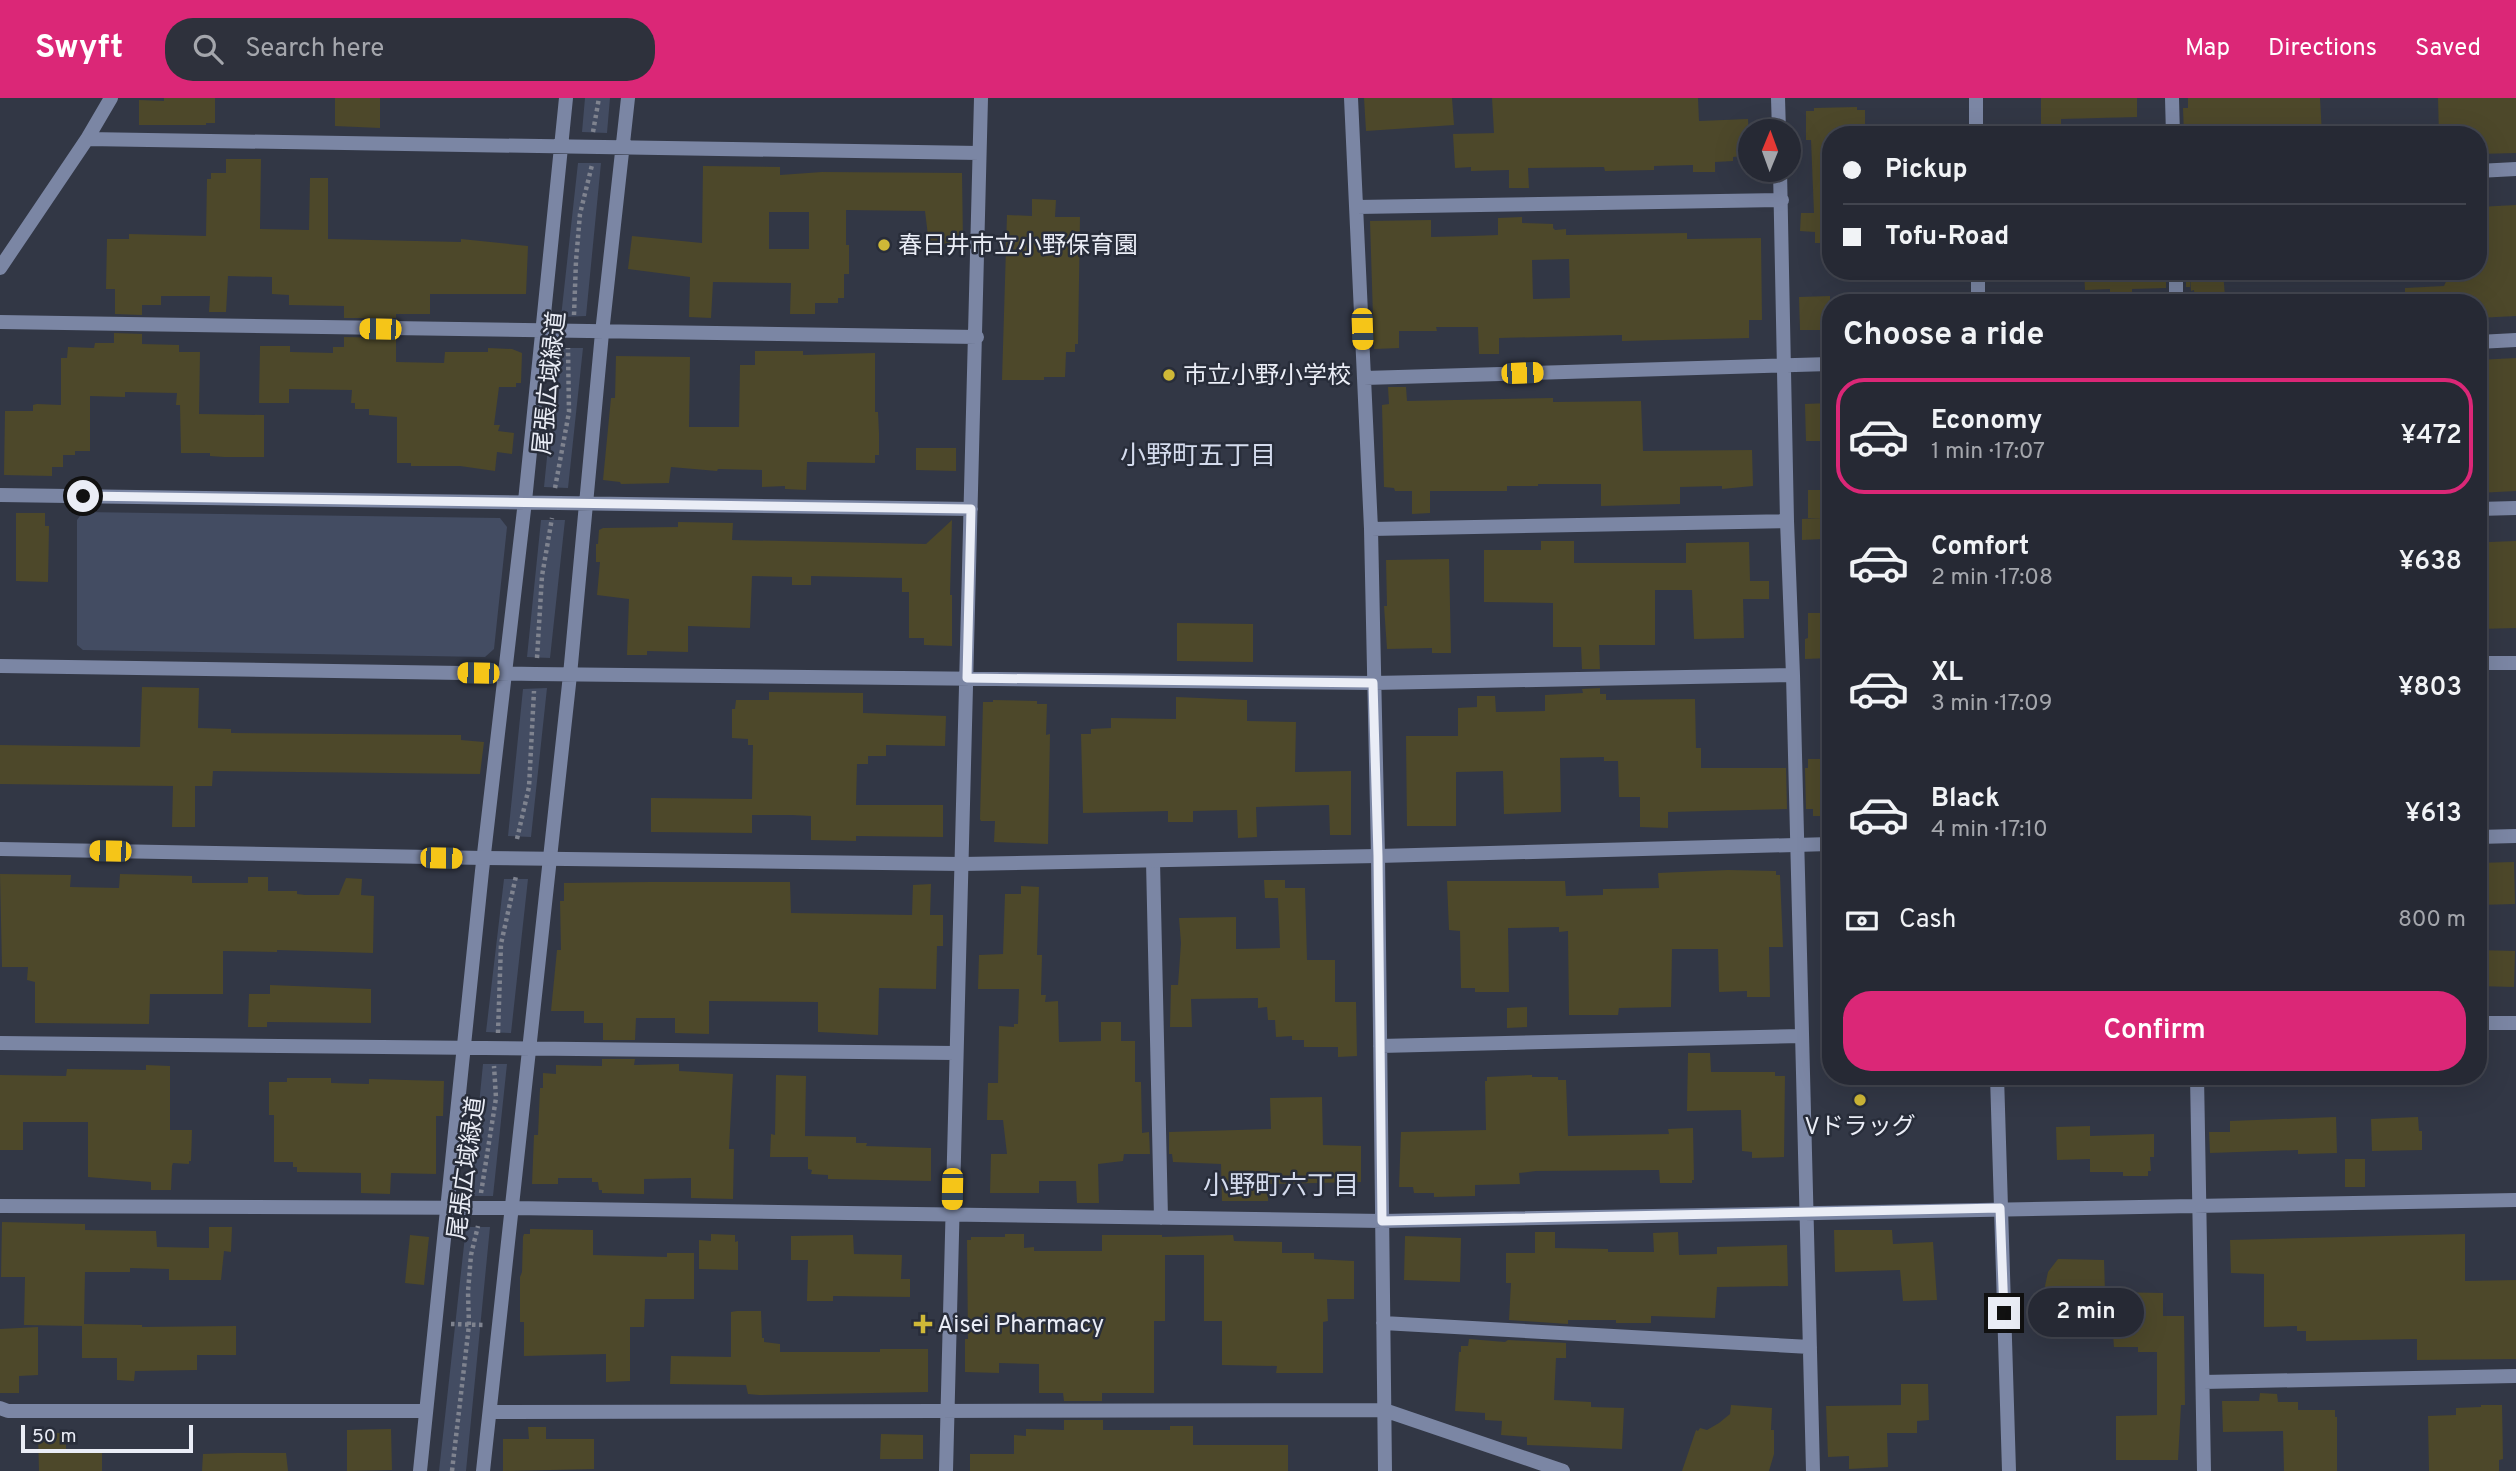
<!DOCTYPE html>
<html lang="en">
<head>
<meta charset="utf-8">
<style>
  body { margin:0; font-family:Overpass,"Noto Sans JP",sans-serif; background:#2e313c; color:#f1f3f6; height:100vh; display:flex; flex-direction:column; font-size:26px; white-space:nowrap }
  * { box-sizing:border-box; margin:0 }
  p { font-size:23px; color:#a4a6ac }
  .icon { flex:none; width:38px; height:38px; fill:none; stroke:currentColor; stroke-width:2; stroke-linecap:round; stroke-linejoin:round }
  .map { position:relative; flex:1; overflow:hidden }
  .sheet { position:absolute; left:1822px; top:196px; width:665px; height:791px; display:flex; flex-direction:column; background:#262934; border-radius:28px; box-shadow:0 7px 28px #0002,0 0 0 2px #42454f }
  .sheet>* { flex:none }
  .banner { position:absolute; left:1822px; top:28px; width:665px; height:154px; border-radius:28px; box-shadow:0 7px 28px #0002,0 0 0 2px #42454f; display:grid; align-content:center; height:154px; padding:0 21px; background:#262934 }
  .needle { width:46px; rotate:1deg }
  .controls { position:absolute; left:1738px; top:21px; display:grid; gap:14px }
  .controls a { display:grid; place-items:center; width:63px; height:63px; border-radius:50%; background:#262934; box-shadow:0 7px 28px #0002,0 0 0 2px #42454f; font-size:35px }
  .scale { position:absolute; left:21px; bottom:18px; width:172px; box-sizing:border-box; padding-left:7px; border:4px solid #eaedf6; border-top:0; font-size:19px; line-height:24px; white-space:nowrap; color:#eaedf6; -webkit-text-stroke:5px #282d3a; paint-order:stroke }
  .end { position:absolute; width:32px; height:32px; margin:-16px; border:9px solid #eaedf6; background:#111; box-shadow:0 0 0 4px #111 }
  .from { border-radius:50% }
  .bubble { position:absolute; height:49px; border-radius:24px; background:#262934; box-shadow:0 7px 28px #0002,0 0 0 2px #42454f; font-size:23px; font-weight:600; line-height:49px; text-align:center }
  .car { position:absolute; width:21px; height:42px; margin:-21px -10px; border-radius:9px; box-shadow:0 0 5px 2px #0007; background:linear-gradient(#f5c518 24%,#345 0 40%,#f5c518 0 76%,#345 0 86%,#f5c518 0) }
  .banner b { display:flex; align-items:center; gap:24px; height:66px; font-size:26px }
  .banner b+b { border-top:2px solid #42454f }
  .banner i { width:18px; height:18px; background:#f1f3f6 }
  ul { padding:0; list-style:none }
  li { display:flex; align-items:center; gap:21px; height:116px; margin:0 14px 10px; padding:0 7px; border:4px solid transparent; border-radius:28px }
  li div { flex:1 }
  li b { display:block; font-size:26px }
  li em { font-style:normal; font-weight:600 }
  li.on { border-color:#db2777 }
  li>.icon { width:63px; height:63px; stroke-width:1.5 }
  h2 { padding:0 21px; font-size:32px; line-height:84px }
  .pay { display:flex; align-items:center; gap:18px; height:77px; padding:0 21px; font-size:26px }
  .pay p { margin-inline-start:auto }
  .button { display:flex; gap:14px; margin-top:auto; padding:14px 21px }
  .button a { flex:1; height:80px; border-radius:28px; background:#db2777; color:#fff; font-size:28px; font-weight:600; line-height:80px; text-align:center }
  header { display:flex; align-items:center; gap:42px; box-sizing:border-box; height:98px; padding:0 35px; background:#db2777; color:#fff }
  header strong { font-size:33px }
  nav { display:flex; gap:38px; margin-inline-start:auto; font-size:24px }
  .search { width:490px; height:63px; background:#2e313c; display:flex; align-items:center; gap:18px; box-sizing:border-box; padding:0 24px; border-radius:28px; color:#a4a6ac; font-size:26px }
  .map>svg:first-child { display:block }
  .green { fill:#434c62 }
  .building { fill:#4d482a; fill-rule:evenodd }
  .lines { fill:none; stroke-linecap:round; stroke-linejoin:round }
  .path { stroke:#7f838f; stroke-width:4.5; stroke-dasharray:3.5 3.5; stroke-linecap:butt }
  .minor { stroke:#7b86a4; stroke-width:14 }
  .tertiary { stroke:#7b86a4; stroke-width:14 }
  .route { stroke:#eaedf6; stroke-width:9 }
  .poi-dot { fill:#cfb837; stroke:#282d3a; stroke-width:2.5 }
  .labels { text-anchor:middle; stroke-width:5; stroke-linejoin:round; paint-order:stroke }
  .poi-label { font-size:24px; fill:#eaedf6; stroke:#282d3a; text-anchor:start }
  .street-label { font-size:24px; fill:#eaedf6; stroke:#282d3a }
  .neighbourhood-label { font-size:26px; fill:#d4dbed; stroke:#282d3a }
</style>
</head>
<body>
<header>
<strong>Swyft</strong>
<div class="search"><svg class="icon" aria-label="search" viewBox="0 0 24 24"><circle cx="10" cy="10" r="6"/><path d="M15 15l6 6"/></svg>Search here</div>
<nav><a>Map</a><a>Directions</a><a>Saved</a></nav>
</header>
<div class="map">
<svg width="2516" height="1373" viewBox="0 0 2516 1373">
  <rect width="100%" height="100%" fill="#323745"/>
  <path class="green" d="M585 0H610L607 35 582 34Z
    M578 65H601L586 218 561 219Z
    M558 250H583L568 390 544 389Z
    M83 414 500 420 507 429 494 551 485 559 83 552 77 547V422Z
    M541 422H565L550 560 527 559Z
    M547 590 531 739 508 738 523 591Z
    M504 781H528L511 935 486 934Z
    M483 966H507L493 1098H470Z
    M466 1129H490L466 1373H439Z"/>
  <path class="building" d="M164 0H215V25H206V27H139V2L164 3Z
    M335 0H380V30L335 28Z
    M1364 0H1452L1454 27 1366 33Z
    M1492 0H1698L1699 23 1748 21 1750 57 1733 59V63L1715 64V74H1693V67L1654 68V72L1605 73 1604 69 1528 70 1529 90H1509V72L1471 73V69L1455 70 1453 36 1494 35Z
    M2041 0H2137V19L2061 21V26H2041Z
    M2188 0H2320L2322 37H2184L2183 10H2188Z
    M2438 0H2516V55L2478 56V37H2439Z
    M1857 9V12H1865V37H1830V145H1815V134L1800 133 1801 115H1814L1811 42H1806V13H1814V10Z
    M226 61H261L260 131 309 132 310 80H328V141L461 144V141L528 148 526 196H430V216H396V220H344V208L289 207V197L272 196V179L228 178 226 214H209L210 198H161V207H142V217L115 216V191H106L107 141H129V136L206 138 207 81H211V75H226Z
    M703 68 780 69V77L822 74 962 75 963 146H929L925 113 846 112V147H849V176H844V200H838V205H815V216H790L791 185 713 184 711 220 689 219 690 179 628 171 632 138 702 145ZM769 114H809V151H769Z
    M1032 101 1056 102 1055 119H1080L1078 246H1075V254H1066L1065 279H1044V282H1002L1007 117 1032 118Z
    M2516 107V218L2478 220V205H2405V190L2444 188 2449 177 2478 173V109Z
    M1522 119V125L1553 126V130L1555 132 1566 131V137L1687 135V141L1761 140 1762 222H1749V240L1622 243V237L1499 240V256H1479L1478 229H1436L1437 233H1399V250L1374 251 1370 123 1431 122V139L1472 138 1498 137V120ZM1569 161 1570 200 1533 201 1532 162Z
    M2084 173H2166V190L2132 191V201H2110V191L2085 192Z
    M2186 173H2223L2225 199 2212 200 2213 204H2195L2194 192 2191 193 2190 178V189H2186Z
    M1830 198V232H1800L1799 199Z
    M114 235 142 236V246L179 247V254H200L199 316 264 317V359H224L210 358V355H181L180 307H176L177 295 125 294V299L90 298V353H75V357H63V369H52V378L4 377 5 313H33V307L37 306 61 307V260H67L68 249 94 250 95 245H114Z
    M344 239 396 240V264L444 265 445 254H488V250L512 251 522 255 521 285H516V289H499L494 327H500L498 333 514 335 512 356 497 354 495 373 460 368H411V365H397V319L369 317V311H355V305H351L352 292 289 291V305H259L260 248H290V254L333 255V249H344Z
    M755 253H803V257L875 255V314H878L879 335V357H875V365L807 364 806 392 785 391V388L762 389V372L718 371 717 373 671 369 669 385 621 386 620 384 603 382 611 300H615L616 258 690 259 689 329H739L740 267H755Z
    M2516 260V393L2478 395V262Z
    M1388 289H1406L1407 303 1553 300V304L1641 303 1643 353 1752 352 1753 388 1722 391V388L1680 389V406L1601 408V386H1538V388H1507V393H1430V415L1412 416V393H1395L1394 390 1384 389 1382 307 1389 306Z
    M1830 305V343H1806L1805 306Z
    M916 350H956V373L916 372Z
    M1808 392H1830V420H1808Z
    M16 415H45V428H49L48 484 16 483Z
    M1822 420 1823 441 1802 442V421Z
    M952 422 950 497H952V548L924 547V540H909V494H902V480L811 478V487H792V479L752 478 750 530 688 528V554L647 553V557H627L629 501 597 497 600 464H596V446H598L599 432 603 430 678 429V424L733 425 732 442 926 446Z
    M1541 443H1574V465H1686V445L1749 444 1750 483H1769V501H1743L1744 540 1694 541 1692 492H1655V547H1599L1600 571H1582L1581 549H1553V505L1484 504V452H1541Z
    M2516 443V530L2478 531 2479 455H2489V444Z
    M1449 461 1451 555H1432V550L1387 551 1384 508H1387L1386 462Z
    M1808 515H1830V560L1805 561V541L1808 540Z
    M1177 525 1253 526V564L1177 563Z
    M142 589 199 590 198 630 231 631V635L461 637V642L484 644 480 676 213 673 212 688H195V729H172L173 688 0 686V647L140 649Z
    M1600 590V596H1606V602L1695 601 1696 650H1701V670H1786L1787 711 1668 714V730L1640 729V699H1619L1618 663H1604V659L1560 660 1561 714 1504 716 1503 673 1456 674V728H1407L1406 638H1458V610L1477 609V598H1495L1496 614 1545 613V597L1583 595 1582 591Z
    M769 594 863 595V615L946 618 945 648 886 647V658H868V666H857L856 707H943V739L856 738V743L811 742V718L792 717H752V735L651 734V700L752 701 753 647H748V641L732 640V611H735L736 602H769Z
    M1176 599 1247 602V623L1296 624 1295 674 1351 673V737H1330L1329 707 1256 709 1257 739 1238 740 1237 712 1193 713V724H1168V713L1083 715 1081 636H1091V631L1111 630V620L1176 621Z
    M993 602 1037 603V606H1047L1046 637 1050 636 1048 746 994 744 995 723H981L980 721 983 604H993Z
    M1808 661H1830V718H1813V711H1806L1805 670H1808Z
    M2514 764 2515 806 2478 807V765Z
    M1728 772 1776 773V777H1780L1783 849H1769L1770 899H1747V893L1719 894 1718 851H1672L1671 909 1619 910 1618 917H1569L1568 833 1559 834V829L1508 830 1509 894H1475V890H1461L1460 833 1449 832 1447 783H1565L1566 798 1603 797V791L1659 790 1658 775Z
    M0 776 71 777 70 789 119 790 120 776 192 778V785H248V779H268V793H297V796L305 797H339L346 780 362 781 361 797 374 798 373 855 277 852V854L223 853V896H150L149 926 35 925V884L27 882 28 869H2Z
    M1264 782H1285V790H1305L1307 862H1335V904H1356L1357 958 1338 959V949H1304V942H1292V938L1276 939 1275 922H1268L1267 909 1258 910V900L1191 901 1192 929H1170L1171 887H1178L1181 845 1179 820 1236 819V851L1280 850 1278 800H1265Z
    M651 784H790L791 815 912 817 913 787 931 786 930 817H943V848H937L936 891 879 890 878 937 818 934V904L709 903V936L675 935V920H636L635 942H603V925H584V913H551L557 852H561L560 803H564V785Z
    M1021 788 1039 789 1037 857H1042L1041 897H1046L1045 904 1058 903 1059 944 1101 943V924H1121V943H1135V984H1141L1142 1031V1035L1149 1034 1150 1056H1124L1123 1063 1098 1066 1099 1105H1077L1076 1083H1039V1095H990L991 1056H1007L1003 1022H987L988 985H998L999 928 1014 929V926H1018L1019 891H978L979 857 1003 856 1005 796H1021Z
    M2478 852 2515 853 2514 889 2478 888Z
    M270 887 371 891V925L267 924V929H248L249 896H270Z
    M1527 909V929L1507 930V910Z
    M1688 955H1710L1711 974H1775V978H1785L1784 1059 1752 1060V1054L1742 1053 1741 1012 1687 1013Z
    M602 961H635L634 967 679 966V973L733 976 729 1051H734L733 1101 691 1100V1080L644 1081V1096L602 1095V1092H599L598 1084H592V1080H558V1086H532L534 1037H538L540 990H543V975L556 976V967L602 968Z
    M146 967 170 968V1032H192L191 1063H189V1066L173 1065 172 1068 171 1092H151V1084L88 1079V1024H23V1052H0V977L66 978 67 971 146 972Z
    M776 977 806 978 805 1038 856 1039V1045H867L866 1048 931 1050V1083L828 1081V1077L811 1076 812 1072 808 1071V1059H770L771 1036 775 1037Z
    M1532 977V979H1558V982H1566L1568 1038 1669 1036 1668 1031 1693 1030 1694 1082H1692V1085H1660L1659 1072 1536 1073 1519 1075 1520 1086 1475 1087V1098L1434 1099V1095H1414L1413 1089H1399L1401 1034 1486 1032 1485 983H1487V979Z
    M287 980H331V985L369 986V981L444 983 443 1018H436V1076L391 1075 390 1096 361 1095V1075L297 1074V1069H293V1064H274V1017H269V984H287Z
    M1322 999 1323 1047 1361 1048V1084L1268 1086V1103H1222L1221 1066 1173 1064 1172 1056H1169V1034L1271 1031 1270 1000Z
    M2336 1019 2337 1055 2298 1056V1052L2210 1055 2209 1034H2230V1023Z
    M2418 1019 2419 1033H2422V1052L2372 1053 2371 1021Z
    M2090 1028V1038L2154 1036V1059H2150L2151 1073H2148V1078H2123V1074H2090V1061L2057 1062 2056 1029Z
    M2345 1061H2365V1089H2345Z
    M2 1124 85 1126V1132L156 1133 157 1149 209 1150V1129H232L231 1154 224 1153 221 1182H169V1171L130 1170V1174H85L84 1226 142 1227V1229L236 1228V1257H197V1272L135 1273 134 1283 117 1282V1260H82V1228L24 1227 25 1179H1Z
    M530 1131 593 1132V1157L667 1159V1155H694V1201H645L644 1229H630V1283L606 1284V1256L524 1258V1224H520V1179L522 1174 523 1139 524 1136H530Z
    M1834 1132H1892L1893 1146 1933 1144 1937 1202 1903 1203 1900 1172 1835 1174Z
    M1535 1134H1555V1150L1608 1151V1154H1654L1653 1135 1678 1134 1679 1157 1717 1156V1149L1787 1147 1788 1188 1717 1189 1715 1220 1651 1218V1225H1616V1222H1568V1226L1509 1222 1511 1185H1506V1155H1535Z
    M711 1136 735 1137V1144L738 1143V1172L699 1171V1142L711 1143Z
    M1005 1136H1024V1150L1034 1149V1153H1102V1137H1162V1139L1233 1137 1234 1143 1282 1144V1155H1314V1161L1354 1163V1201H1327L1328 1223 1323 1224V1275H1276L1277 1268 1222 1267V1223H1204V1157H1165V1223H1154V1295H1102V1303H1064L1063 1295H1039V1266L999 1265V1275L965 1274V1241H968L967 1142H971V1139H1005Z
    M2465 1136V1183L2516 1182V1261L2417 1262V1241L2306 1243V1233H2297V1228L2264 1229V1176L2231 1175 2230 1142Z
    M410 1137 429 1139 424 1187 405 1185Z
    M853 1137 854 1156 902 1157 901 1181H910V1199L833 1198V1203H807L808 1162H791V1138Z
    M1405 1138 1461 1140 1460 1184 1404 1182Z
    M2058 1161 2104 1162 2105 1194 2163 1195V1218H2184L2185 1307H2181L2178 1362H2116V1318L2157 1317V1254H2138V1249H2114L2111 1212H2052L2045 1188 2048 1174Z
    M737 1213H761L762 1240H764V1244L780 1246V1254H880V1251H928V1294L759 1297 748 1296 746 1287 670 1286 671 1258 731 1259V1214Z
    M38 1229V1277L19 1278V1295H0V1231Z
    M1469 1241 1505 1244 1508 1242 1566 1245V1260H1556L1554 1302 1591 1304V1309L1624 1310 1622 1351 1527 1347V1339L1501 1337 1502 1323 1485 1322V1315L1455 1313 1459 1254H1461V1248H1468Z
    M1901 1286H1928L1929 1322 1917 1323V1335H1887L1888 1369 1849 1371V1358L1828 1359 1826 1308 1901 1307Z
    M2260 1295 2277 1296 2278 1304H2298V1312H2335V1319H2337V1373H2284L2283 1333 2223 1334 2222 1303H2259Z
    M1731 1307 1772 1310 1771 1332H1774V1356L1769 1373H1682L1696 1332 1698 1333 1700 1330 1707 1332 1719 1325 1730 1316Z
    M2481 1307H2502L2503 1361 2499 1362V1373H2429L2428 1318 2456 1317V1310L2481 1309Z
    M1064 1322H1103V1332H1170V1328H1193V1347H1288V1373H970V1356H1014V1337L1026 1338V1331L1064 1332Z
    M528 1329H546V1341H594V1371L503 1373V1341H529Z
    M391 1331 392 1372 347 1373V1332Z
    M38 1335H66V1353H102V1373H39Z
    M881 1336 923 1337V1361H880Z
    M237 1355H286L288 1373H202L203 1356Z"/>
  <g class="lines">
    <path class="path" d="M593 34 599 0
      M574 217 576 163 580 116 592 67
      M555 390 569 314 568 250
      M537 560 542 478 552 420
      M517 741 529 689 534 593
      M498 935 501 846 516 778
      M481 1095 496 1000 494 968
      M451 1226 484 1227
      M452 1373 469 1227 468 1194 471 1157 478 1128"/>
    <path class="minor" d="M1351 0 1371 431 1378 758 1385 1373
      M1778 0 1779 33
      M2172 0 2173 37
      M87 41 979 55
      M1780 72 1787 423 1793 577 1813 1373
      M2478 73 2516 71
      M1357 109 1782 102
      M0 170 87 41 111 0
      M2176 173V205
      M0 224 977 239
      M2478 244 2516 242
      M1364 280 1830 266
      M0 397 971 411
      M2478 411 2516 410
      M1371 431 1787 423
      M2478 565H2516
      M0 568 535 576 1373 585 1793 577
      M1153 763 1161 1120
      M2478 925H2516
      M0 945 955 955
      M1380 948 1802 938
      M2197 978 2204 1373
      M0 1108 512 1110 1382 1123 2516 1102
      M1383 1225 1810 1249
      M2203 1284 2516 1278
      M0 1310 8 1313H426
      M490 1314 1384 1312 1563 1373
      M420 1373 482 773 525 403 566 0
      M483 1373 570 577 602 235 628 0
      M946 1373 981 0"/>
    <path class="tertiary" d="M1976 0V37
      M1978 173V205
      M2478 739 2516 738
      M0 751 484 760 962 766 1378 758 1830 746
      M1997 978 2009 1373"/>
  </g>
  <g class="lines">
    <path class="route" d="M83 398 971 411 967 580 1373 585 1378 758 1382 1123 2000 1110 2004 1215"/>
  </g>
  <g class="poi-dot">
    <circle cx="884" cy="147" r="7"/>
    <circle cx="1169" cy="277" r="7"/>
    <circle cx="1860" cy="1002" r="7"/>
    <path d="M919.5 1215.5h7v7h7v7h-7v7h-7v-7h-7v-7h7z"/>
  </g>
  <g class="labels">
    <g class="poi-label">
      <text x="898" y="155">春日井市立小野保育園</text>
      <text x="1183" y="285">市立小野小学校</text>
      <text x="1860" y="1036" text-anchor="middle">Vドラッグ</text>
      <text x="937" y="1234">Aisei Pharmacy</text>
    </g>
    <g class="street-label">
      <text transform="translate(549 285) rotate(-84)" y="8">尾張広域緑道</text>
      <text transform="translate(466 1070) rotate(-82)" y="8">尾張広域緑道</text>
    </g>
    <g class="neighbourhood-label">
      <text x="1198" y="366">小野町五丁目</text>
      <text x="1281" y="1096">小野町六丁目</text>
    </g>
  </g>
</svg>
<div class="controls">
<a><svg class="needle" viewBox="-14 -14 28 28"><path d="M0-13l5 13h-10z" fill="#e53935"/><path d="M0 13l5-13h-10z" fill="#a4a6ac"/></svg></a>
</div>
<div class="scale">50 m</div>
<i class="end from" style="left:83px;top:398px"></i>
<i class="end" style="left:2004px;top:1215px"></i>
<div class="bubble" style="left:2028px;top:1190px;width:116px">2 min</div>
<i class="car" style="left:380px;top:231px;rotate:271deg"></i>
<i class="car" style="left:1362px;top:231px;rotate:178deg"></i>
<i class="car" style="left:1522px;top:275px;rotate:88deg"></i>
<i class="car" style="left:478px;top:575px;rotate:271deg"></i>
<i class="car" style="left:110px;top:753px;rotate:271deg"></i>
<i class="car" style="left:441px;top:760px;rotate:91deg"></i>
<i class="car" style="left:952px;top:1091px;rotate:181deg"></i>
<div class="banner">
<b><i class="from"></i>Pickup</b>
<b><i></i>Tofu-Road</b>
</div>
<section class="sheet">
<h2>Choose a ride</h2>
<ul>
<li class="on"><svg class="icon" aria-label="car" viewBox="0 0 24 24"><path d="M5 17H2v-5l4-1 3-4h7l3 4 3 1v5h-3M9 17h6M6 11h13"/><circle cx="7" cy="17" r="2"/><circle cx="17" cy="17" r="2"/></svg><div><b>Economy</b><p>1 min · 17:07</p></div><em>¥472</em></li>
<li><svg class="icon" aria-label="car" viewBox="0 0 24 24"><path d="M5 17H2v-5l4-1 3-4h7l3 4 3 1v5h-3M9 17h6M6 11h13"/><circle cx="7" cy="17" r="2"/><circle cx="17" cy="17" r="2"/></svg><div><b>Comfort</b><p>2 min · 17:08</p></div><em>¥638</em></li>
<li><svg class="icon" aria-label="car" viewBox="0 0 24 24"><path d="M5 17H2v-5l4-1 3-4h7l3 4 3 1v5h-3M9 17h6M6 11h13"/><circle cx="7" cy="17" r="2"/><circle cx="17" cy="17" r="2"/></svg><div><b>XL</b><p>3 min · 17:09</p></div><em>¥803</em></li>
<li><svg class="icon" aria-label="car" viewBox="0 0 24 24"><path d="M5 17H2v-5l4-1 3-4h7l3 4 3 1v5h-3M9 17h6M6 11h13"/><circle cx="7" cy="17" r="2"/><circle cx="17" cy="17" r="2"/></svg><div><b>Black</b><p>4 min · 17:10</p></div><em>¥613</em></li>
</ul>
<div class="pay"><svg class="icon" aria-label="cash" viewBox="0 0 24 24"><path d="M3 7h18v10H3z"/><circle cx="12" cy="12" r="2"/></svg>Cash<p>800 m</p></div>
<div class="button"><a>Confirm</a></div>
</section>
</div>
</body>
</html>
